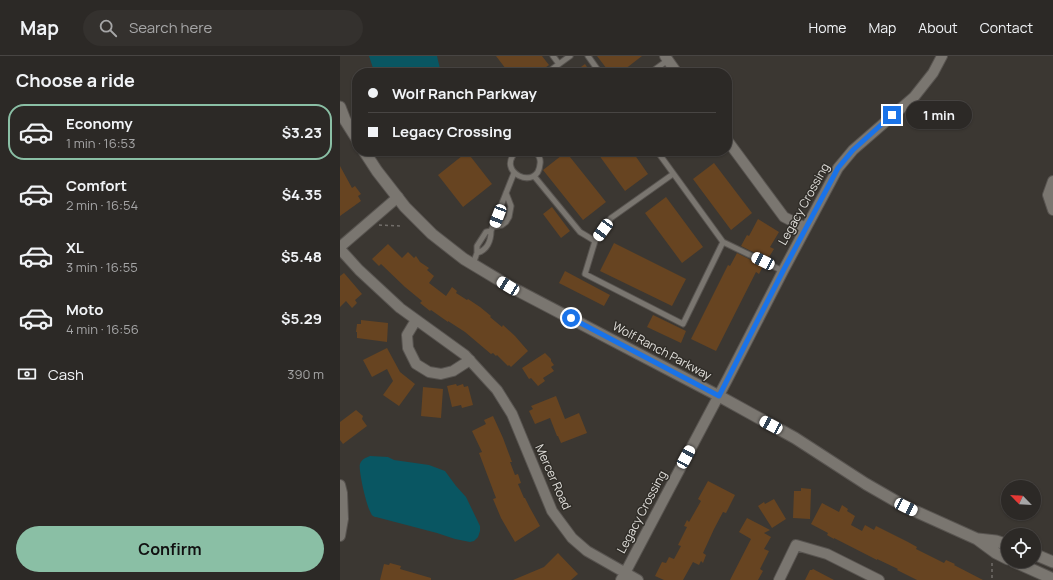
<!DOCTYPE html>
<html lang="en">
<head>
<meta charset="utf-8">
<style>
  body { margin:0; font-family:Manrope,sans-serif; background:#34312e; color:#f1f3f6; height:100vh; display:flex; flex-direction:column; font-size:15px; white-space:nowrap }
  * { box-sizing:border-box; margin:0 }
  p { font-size:13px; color:#a6a6a7 }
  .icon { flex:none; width:22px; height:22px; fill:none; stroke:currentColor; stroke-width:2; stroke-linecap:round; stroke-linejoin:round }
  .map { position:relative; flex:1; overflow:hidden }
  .drawer { display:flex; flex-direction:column; background:#2c2926; width:340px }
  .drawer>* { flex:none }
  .hud { position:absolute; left:12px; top:12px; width:380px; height:88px; border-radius:16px; box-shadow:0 1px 3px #0004,0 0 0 1px #484543; display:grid; align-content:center; height:88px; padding:0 16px; background:#2c2926 }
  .needle { width:26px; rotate:295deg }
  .tools { position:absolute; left:661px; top:424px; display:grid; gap:8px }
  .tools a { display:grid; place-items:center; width:40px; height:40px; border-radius:50%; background:#2c2926; box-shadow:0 1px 3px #0004,0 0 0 1px #484543; font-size:20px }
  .end { position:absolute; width:18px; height:18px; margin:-9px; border:5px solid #1a73e8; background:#fff; box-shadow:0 0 0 2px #fff }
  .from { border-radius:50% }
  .bubble { position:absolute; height:28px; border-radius:14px; background:#2c2926; box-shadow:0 1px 3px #0004,0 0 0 1px #484543; font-size:13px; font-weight:700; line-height:28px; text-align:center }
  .car { position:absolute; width:12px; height:24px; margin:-12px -6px; border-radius:5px; box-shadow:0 0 3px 1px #0007; background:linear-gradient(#fff 24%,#345 0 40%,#fff 0 76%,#345 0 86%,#fff 0) }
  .hud b { display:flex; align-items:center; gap:14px; height:38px; font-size:15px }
  .hud b+b { border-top:1px solid #484543 }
  .hud i { width:10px; height:10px; background:#f1f3f6 }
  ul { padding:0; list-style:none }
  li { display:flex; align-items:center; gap:12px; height:56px; margin:0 8px 6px; padding:0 8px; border:2px solid transparent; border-radius:16px }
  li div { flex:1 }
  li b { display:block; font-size:15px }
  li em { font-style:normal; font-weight:700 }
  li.selected { border-color:#8abfa5 }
  li>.icon { width:36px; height:36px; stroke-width:1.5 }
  h2 { padding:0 16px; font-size:18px; line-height:48px }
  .pay { display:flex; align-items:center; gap:10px; height:44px; padding:0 16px; font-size:15px }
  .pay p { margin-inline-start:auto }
  .action { display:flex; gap:8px; margin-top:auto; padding:8px 16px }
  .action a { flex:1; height:46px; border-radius:24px; background:#8abfa5; color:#111; font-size:16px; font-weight:700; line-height:46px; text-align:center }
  header { display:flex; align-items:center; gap:24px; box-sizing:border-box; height:56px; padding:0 20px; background:#2c2926; border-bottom:1px solid #484543 }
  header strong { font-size:19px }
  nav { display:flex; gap:22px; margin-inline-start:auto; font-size:14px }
  .search { width:280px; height:36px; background:#34312e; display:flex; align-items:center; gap:10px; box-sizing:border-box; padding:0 14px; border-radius:22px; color:#a6a6a7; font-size:15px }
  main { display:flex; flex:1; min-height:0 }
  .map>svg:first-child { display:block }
  .water { fill:#095662 }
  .building { fill:#674421 }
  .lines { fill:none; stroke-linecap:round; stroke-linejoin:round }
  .service-casing { stroke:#585450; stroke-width:7 }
  .minor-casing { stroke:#585450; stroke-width:12 }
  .tertiary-casing { stroke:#585450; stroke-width:13 }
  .path { stroke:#726e6a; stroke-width:1.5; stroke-dasharray:3 3; stroke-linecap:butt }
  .service { stroke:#7a7670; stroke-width:5 }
  .minor { stroke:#7a7670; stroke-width:10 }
  .tertiary { stroke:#7a7670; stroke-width:11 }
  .route { stroke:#1a73e8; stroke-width:5 }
  .labels { text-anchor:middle; stroke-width:3; stroke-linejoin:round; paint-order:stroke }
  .street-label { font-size:12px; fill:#e2e0dc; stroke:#302d28 }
</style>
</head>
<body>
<header>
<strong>Map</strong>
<div class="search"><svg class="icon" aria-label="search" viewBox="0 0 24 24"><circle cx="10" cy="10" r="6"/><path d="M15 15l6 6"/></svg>Search here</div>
<nav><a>Home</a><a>Map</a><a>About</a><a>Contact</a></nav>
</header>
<main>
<section class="drawer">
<h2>Choose a ride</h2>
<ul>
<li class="selected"><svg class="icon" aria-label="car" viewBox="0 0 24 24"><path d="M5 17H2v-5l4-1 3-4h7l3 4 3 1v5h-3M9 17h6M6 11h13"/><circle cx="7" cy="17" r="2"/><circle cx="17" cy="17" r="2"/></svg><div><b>Economy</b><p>1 min · 16:53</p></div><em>$3.23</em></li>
<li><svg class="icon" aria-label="car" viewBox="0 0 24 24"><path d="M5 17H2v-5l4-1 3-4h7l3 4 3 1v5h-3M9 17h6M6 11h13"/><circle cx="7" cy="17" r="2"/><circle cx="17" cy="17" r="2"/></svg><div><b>Comfort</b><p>2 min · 16:54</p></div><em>$4.35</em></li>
<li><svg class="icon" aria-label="car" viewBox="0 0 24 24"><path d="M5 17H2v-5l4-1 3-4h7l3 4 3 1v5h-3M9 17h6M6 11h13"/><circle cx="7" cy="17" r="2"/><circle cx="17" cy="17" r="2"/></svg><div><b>XL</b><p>3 min · 16:55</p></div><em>$5.48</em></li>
<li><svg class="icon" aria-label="car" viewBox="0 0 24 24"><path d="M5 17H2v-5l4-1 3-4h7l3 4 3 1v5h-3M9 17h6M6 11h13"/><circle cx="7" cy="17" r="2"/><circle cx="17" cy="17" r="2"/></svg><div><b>Moto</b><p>4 min · 16:56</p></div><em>$5.29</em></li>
</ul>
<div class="pay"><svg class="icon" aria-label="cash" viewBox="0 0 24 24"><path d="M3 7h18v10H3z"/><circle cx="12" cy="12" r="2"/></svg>Cash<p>390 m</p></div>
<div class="action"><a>Confirm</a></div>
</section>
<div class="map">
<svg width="713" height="524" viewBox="0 0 713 524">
  <rect width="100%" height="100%" fill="#3b3732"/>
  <path class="water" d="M29 0H97L101 17H43L33 12Z
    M30 400 48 401 54 404 89 409 105 415 116 430 126 441 140 470V475L138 481 134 485 130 486 115 483 97 477 36 461C34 461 31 459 31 457 27 452 18 414 20 408 22 403 25 402 30 400Z"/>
  <path class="building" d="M156 0H202L209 9 198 17H169Z
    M257 0H302L280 17H270Z
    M245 8 251 17H233Z
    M256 95H292L308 118 285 135Z
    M127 96 152 128 123 151 98 119Z
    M226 96 266 146 243 164 203 114Z
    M374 107 412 157 391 174 353 123Z
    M0 110 12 132 15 130 21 138 18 140 21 145 0 160Z
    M326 141 363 191 342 207 305 157Z
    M212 151 230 175 221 182 203 158Z
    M418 163 439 176 430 191 434 193 429 201V200L427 203 401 190 407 179 409 180Z
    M274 187 346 223 332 250 260 215Z
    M48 188 62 202 68 196 74 202 76 200 80 206 89 212 87 214 94 220 89 227 106 240 112 231 117 235 116 237 127 244 128 243 140 251 151 260 150 261 162 271 163 269 175 280 188 295 171 311 169 309 168 310 157 299 156 300 153 297 151 298 125 276 108 265V266L91 254 90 255 80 247 82 245 65 231 41 208 39 210 32 203Z
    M397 197 423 210 419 218 416 216 376 295 351 283 388 209 390 210Z
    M225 215 270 239 264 250 219 227Z
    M4 217 22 238 15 244 17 247 12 252 6 245 0 251V220Z
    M313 259 346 275 341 287 307 271Z
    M21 264 48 267 47 286 17 282V276H16L17 268H21Z
    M47 292 60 316 75 328 59 350 43 339 53 325 47 313 32 321 23 304Z
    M205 297 211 303V305L214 309 211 311 214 315 203 322 205 325 198 330 191 322 189 323 182 312Z
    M116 328 117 330 123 328 124 331 128 330 133 349 122 352 121 349 112 351 107 330Z
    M83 331 103 333 101 362 81 360Z
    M216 340 225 363 239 357 247 377 221 387 218 380H217L210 362 195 368 189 355 193 353 191 350Z
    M16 354 23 360 22 363 27 370 3 388 0 384V366Z
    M153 360 163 382 172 406H170L175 419 178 418 181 427 178 428 184 442H185L190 452 200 470 175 486 161 462 153 443 156 442 139 397 142 396 132 375 146 368 144 364Z
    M368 425 395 439 386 457 383 456 374 473 363 497 366 499 363 507 361 505 359 509 353 506 343 524H324L315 520 322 506 326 507 329 501 334 503 341 490 338 489 347 471 344 470 347 464 349 466 361 445 358 443Z
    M461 432 471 433 470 463 453 462 454 435H461Z
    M434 443 446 463 432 472 418 450 424 446 425 448Z
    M482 447 499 456 502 449 508 453 507 455 515 460 511 469 522 475 525 469 534 474 536 470 568 486 577 491 576 493 604 507 606 504 615 508 614 509 643 524H577L557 514 558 513 537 503V504L494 482V483L487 479 488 477 471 468Z
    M407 462 430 474 424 477 431 481 424 493 429 495 420 513 423 515 418 524H390L411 483 399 476Z
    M218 497 238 518 231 524H173L204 511Z
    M50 507 61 510 60 513 91 522V524H40L44 508 49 509Z
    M473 513 494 524H465L470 514H472Z"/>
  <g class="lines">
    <g class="service-casing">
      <path id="service" d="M213 0 219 8 230 0
        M248 0 260 17
        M207 17 219 8
        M310 17 328 4
        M177 95C154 116 198 136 200 108 201 103 198 98 194 95
        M194 120 240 176 255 185 245 218 343 268 383 186 317 95
        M153 171 162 169 166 166 169 161 171 150 166 137
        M151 175 174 117
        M255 185 271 162 333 118
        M383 186 443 215
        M133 208 137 197V190L146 176 151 175C151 185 147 194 137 197"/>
    </g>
    <g class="minor-casing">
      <path id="minor" d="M325 0 337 17
        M387 84 444 161 466 172
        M713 125 708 139 713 154
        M0 191 58 141
        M0 193 19 214 60 252 125 299 157 334 172 358 212 455 232 482 247 495 298 524
        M76 264 67 279 68 292 76 308 89 316 101 318 113 315 130 304
        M0 429 2 437 3 463 0 480
        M281 524 285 517 324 443 387 324 443 215 498 112 513 94 574 41 593 17 602 0
        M439 524 456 489 487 498 539 524"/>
    </g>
    <g class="tertiary-casing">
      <path id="tertiary" d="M0 51 5 64 17 83
        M24 95 37 115 65 151 92 178 124 203 169 230 379 340 455 382 526 428 566 451 637 483 656 497 668 503
        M638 483 656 485 668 489
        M694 498 713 506
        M673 505 713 523"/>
    </g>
    <path class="path" d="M39 169 62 170
      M652 507V524"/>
    <use href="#service" class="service"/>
    <use href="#minor" class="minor"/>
    <use href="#tertiary" class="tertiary"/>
  </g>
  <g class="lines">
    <path class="route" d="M231 262 379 340 443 215 498 112 513 94 552 59"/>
  </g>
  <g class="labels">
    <g class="street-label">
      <text transform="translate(464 148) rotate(-61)" y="4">Legacy Crossing</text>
      <text transform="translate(322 295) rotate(28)" y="4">Wolf Ranch Parkway</text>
      <text transform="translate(213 421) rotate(66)" y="4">Mercer Road</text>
      <text transform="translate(302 456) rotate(-62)" y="4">Legacy Crossing</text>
    </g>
  </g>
</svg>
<div class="tools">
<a><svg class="needle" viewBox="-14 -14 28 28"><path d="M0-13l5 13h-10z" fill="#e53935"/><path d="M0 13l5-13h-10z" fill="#a6a6a7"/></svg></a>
<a><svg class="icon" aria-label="locate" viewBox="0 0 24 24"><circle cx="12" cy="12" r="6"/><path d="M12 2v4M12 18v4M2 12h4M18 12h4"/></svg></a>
</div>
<i class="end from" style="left:231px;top:262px"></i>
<i class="end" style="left:552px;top:59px"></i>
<div class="bubble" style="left:566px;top:45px;width:66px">1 min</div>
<i class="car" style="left:158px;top:160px;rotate:201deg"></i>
<i class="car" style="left:263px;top:174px;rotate:216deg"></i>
<i class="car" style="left:423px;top:205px;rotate:296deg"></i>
<i class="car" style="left:168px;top:230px;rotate:302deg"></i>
<i class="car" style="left:431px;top:369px;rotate:298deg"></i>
<i class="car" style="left:346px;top:401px;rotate:28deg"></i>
<i class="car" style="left:566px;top:451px;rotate:116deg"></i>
<div class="hud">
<b><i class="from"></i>Wolf Ranch Parkway</b>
<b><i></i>Legacy Crossing</b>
</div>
</div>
</main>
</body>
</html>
